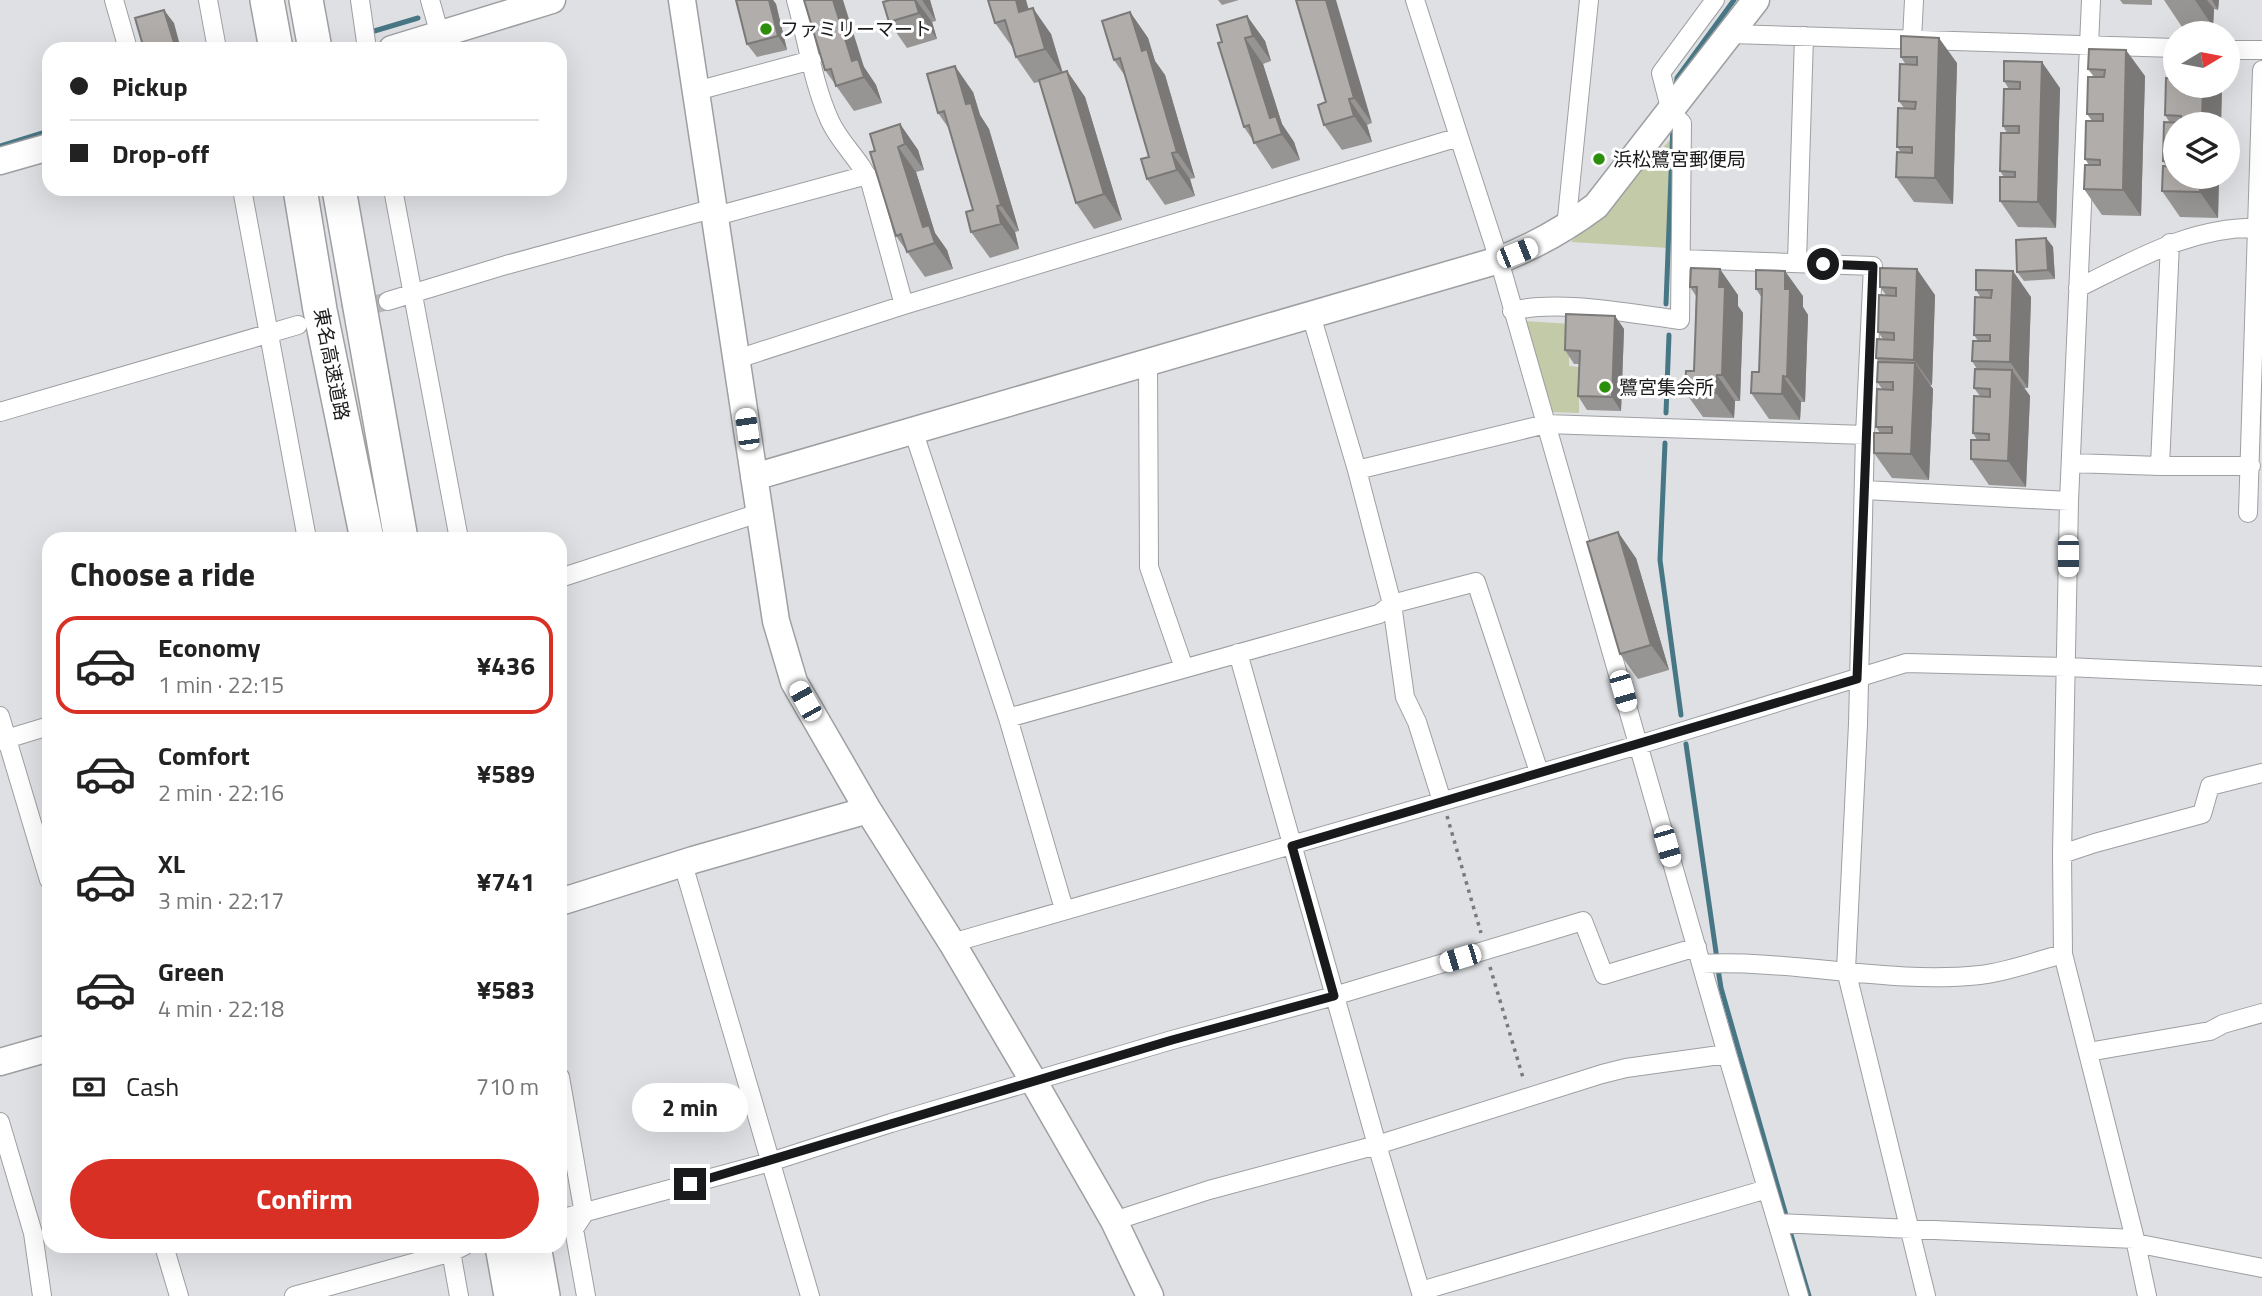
<!DOCTYPE html>
<html lang="en">
<head>
<meta charset="utf-8">
<style>
  body { margin:0; font-family:"Titillium Web","Noto Sans JP",sans-serif; background:#f6f6f6; color:#222; height:100vh; display:flex; flex-direction:column; font-size:26px; white-space:nowrap }
  * { box-sizing:border-box; margin:0 }
  p { font-size:23px; color:#767676 }
  .icon { flex:none; width:38px; height:38px; fill:none; stroke:currentColor; stroke-width:2; stroke-linecap:round; stroke-linejoin:round }
  .map { position:relative; flex:1; overflow:hidden }
  .panel { position:absolute; left:42px; top:532px; width:525px; height:721px; display:flex; flex-direction:column; background:#fff; border-radius:21px; box-shadow:0 7px 28px #0002 }
  .panel>* { flex:none }
  .banner { position:absolute; left:42px; top:42px; width:525px; height:154px; border-radius:21px; box-shadow:0 7px 28px #0002; display:grid; align-content:center; height:154px; padding:0 28px; background:#fff }
  .needle { width:46px; rotate:80deg }
  .tools { position:absolute; left:2163px; top:21px; display:grid; gap:14px }
  .tools a { display:grid; place-items:center; width:77px; height:77px; border-radius:50%; background:#fff; box-shadow:0 7px 28px #0002; font-size:35px }
  .end { position:absolute; width:32px; height:32px; margin:-16px; border:9px solid #191a1b; background:#fff; box-shadow:0 0 0 4px #fff }
  .from { border-radius:50% }
  .bubble { position:absolute; height:49px; border-radius:24px; background:#fff; box-shadow:0 7px 28px #0002; font-size:23px; font-weight:700; line-height:49px; text-align:center }
  .car { position:absolute; width:21px; height:42px; margin:-21px -10px; border-radius:9px; box-shadow:0 0 5px 2px #0007; background:linear-gradient(#fff 24%,#345 0 40%,#fff 0 76%,#345 0 86%,#fff 0) }
  .banner b { display:flex; align-items:center; gap:24px; height:66px; font-size:26px }
  .banner b+b { border-top:2px solid #e0e0e0 }
  .banner i { width:18px; height:18px; background:#222 }
  ul { padding:0; list-style:none }
  li { display:flex; align-items:center; gap:21px; height:98px; margin:0 14px 10px; padding:0 14px; border:4px solid transparent; border-radius:21px }
  li div { flex:1 }
  li b { display:block; font-size:26px }
  li em { font-style:normal; font-weight:700 }
  li.active { border-color:#d93025 }
  li>.icon { width:63px; height:63px; stroke-width:1.5 }
  h2 { padding:0 28px; font-size:32px; line-height:84px }
  .pay { display:flex; align-items:center; gap:18px; height:77px; padding:0 28px; font-size:26px }
  .pay p { margin-inline-start:auto }
  .button { display:flex; gap:14px; margin-top:auto; padding:14px 28px }
  .button a { flex:1; height:80px; border-radius:42px; background:#d93025; color:#fff; font-size:28px; font-weight:700; line-height:80px; text-align:center }
  .map>svg:first-child { display:block }
  .green { fill:#c3caa8 }
  .lines { fill:none; stroke-linecap:round; stroke-linejoin:round }
  .stream { stroke:#477684; stroke-width:5 }
  .street-tunnel { stroke:#b7b8bb; stroke-width:18; stroke-dasharray:18 9; stroke-linecap:butt }
  .street-casing { stroke:#9d9fa1; stroke-width:20 }
  .secondary-casing { stroke:#9d9fa1; stroke-width:29 }
  .highway-casing { stroke:#9d9fa1; stroke-width:36 }
  .path { stroke:#787a7c; stroke-width:3.5; stroke-dasharray:3.5 5; stroke-linecap:butt }
  .street { stroke:#fff; stroke-width:18 }
  .secondary { stroke:#fff; stroke-width:26 }
  .highway { stroke:#fff; stroke-width:33 }
  .wall { fill:#979593 }
  .shaded-wall { fill:#7b7978 }
  .building { fill:#b0adab; stroke:#7b7978; stroke-width:2 }
  .route { stroke:#191a1b; stroke-width:9 }
  .poi-dot { fill:#2b8f0c; stroke:#fff; stroke-width:2.5 }
  .labels { text-anchor:middle; stroke-width:6; stroke-linejoin:round; paint-order:stroke }
  .poi-label { font-size:19px; fill:#191a1b; stroke:#fff; text-anchor:start }
  .street-label { font-size:19px; fill:#191a1b; stroke:#fff }
</style>
</head>
<body>
<div class="map">
<svg width="2262" height="1296" viewBox="0 0 2262 1296">
  <rect width="100%" height="100%" fill="#dee0e3"/>
  <path class="green" d="M1671 139 1669 248 1571 242Z
    M1525 321 1570 324 1569 366 1579 367V413L1551 412Z"/>
  <g class="lines">
    <path class="stream" d="M371 32 418 18
      M338 49 351 45
      M1676 87 1677 78 1734 0
      M0 146 49 131
      M1666 304 1673 124
      M1666 413 1669 335
      M1665 443 1660 560 1681 715
      M1686 744 1717 959
      M1718 969 1721 988 1787 1219
      M1789 1228 1809 1296"/>
    <path class="street-tunnel" d="M317 320 388 301"/>
    <g class="street-casing">
      <path id="street" d="M114 0 128 49
        M208 0 217 49
        M360 0 367 49
        M430 0 440 35
        M796 0C807 39 813 84 830 121 841 145 862 161 871 185L904 305
        M2091 0 2069 501 2062 854 2063 954 2135 1239 2147 1296
        M1731 34 2175 48
        M1912 40 1914 0
        M2228 50H2262
        M696 91 812 60
        M1459 137 1499 260 1727 1054 1799 1296
        M242 189 307 539
        M393 189 459 539
        M716 216 867 175
        M1566 228 1589 0
        M1681 259 1873 266 1865 435 1858 724 1846 970 1926 1296
        M1797 262 1804 36
        M2078 288C2137 259 2194 225 2262 228
        M388 301 506 265 715 208
        M1512 311C1558 299 1632 314 1680 320L1682 123 1671 112 1661 73 1715 0
        M1311 315 1357 470 1392 604 1405 697 1417 722 1442 801
        M737 359 904 305 1459 137 1415 0
        M1148 362 1149 567 1184 668
        M0 412 298 325
        M913 430 1008 718 1064 909
        M2072 463 2160 466H2251
        M2160 466 2170 243
        M1357 470 1546 424 1865 435
        M1865 490 2069 501
        M2248 513 2262 70
        M560 578 759 513
        M1238 653 1377 1145 1422 1296
        M0 716 49 880
        M1008 718 1379 614 1392 604 1476 582 1539 772
        M0 741 49 726
        M2062 854 2095 843 2202 814 2210 786 2262 773
        M683 864 810 1296
        M952 943 1638 745 1906 663 2067 667 2262 676
        M1701 964C1793 959 1888 985 1980 975 2007 972 2036 961 2063 954
        M2088 1052 2210 1031 2223 1024 2262 1013
        M560 1077 584 1214 574 1229 586 1296
        M0 1122 33 1233 42 1296
        M560 1219 770 1162 891 1123 1172 1040 1334 996 1583 921 1604 975 1697 947
        M1114 1221 1209 1190 1377 1145 1602 1074 1626 1068 1727 1054
        M1778 1223 2135 1239
        M2135 1243 2262 1268
        M164 1246 179 1296
        M450 1246 459 1296
        M1421 1291 1767 1189
        M294 1296 452 1252 464 1246"/>
    </g>
    <g class="secondary-casing">
      <path id="secondary" d="M682 0 776 621 794 682 868 810 952 943 1034 1082 1114 1221 1150 1296
        M392 49 552 0
        M0 161 49 147
        M754 477 1499 260C1535 246 1565 229 1596 206L1756 0
        M560 902 693 860 868 810
        M0 1062 49 1048"/>
    </g>
    <g class="highway-casing">
      <path id="highway" d="M267 0 276 49
        M306 0 315 49
        M300 189 320 310 367 539
        M339 189 401 539
        M502 1246 511 1296
        M534 1246 543 1296"/>
    </g>
    <path class="path" d="M1447 816 1481 933
      M1490 967 1524 1081"/>
    <use href="#street" class="street"/>
    <use href="#secondary" class="secondary"/>
    <use href="#highway" class="highway"/>
  </g>
  <path class="wall" d="M736 0H773L776 4 787 50 757 57 747 44Z
    M804 0 864 67 876 85 882 103 854 111 825 70Z
    M890 0H930L936 21 932 22 937 39 907 48 889 22Z
    M1218 0H1239L1222 5Z
    M1296 0 1372 123 1367 125 1372 142 1342 150 1324 125 1326 102Z
    M2120 0H2152V5L2123 4Z
    M2164 0H2219L2218 10 2214 9 2213 27H2182Z
    M1029 9 1051 34 1063 73 1067 71 1085 97 1122 220 1094 229 1076 203 1039 82 1034 83 1016 57 1013 48 995 23Z
    M1130 12 1148 38 1155 61 1165 75 1195 178 1190 179 1195 196 1165 205 1147 179 1149 157 1125 76 1114 60Z
    M1247 16 1265 41 1271 61 1263 64 1282 124 1294 142 1300 160 1272 169 1244 127 1222 42Z
    M1901 36 1957 63 1953 204 1914 202 1896 177 1901 152 1897 147 1904 108 1899 101 1906 65 1901 57Z
    M2089 49 2145 76 2141 216 2102 215 2084 189 2089 165 2085 159 2092 121 2087 114 2094 77 2088 69Z
    M2175 51V86H2222L2221 124H2175V177H2219L2218 218 2180 217 2162 191 2166 166 2163 161 2170 123 2165 115 2172 79 2166 71Z
    M2004 61 2060 88 2056 228 2018 227 2000 201 2004 177 2000 171 2007 133 2003 126 2009 89 2004 81Z
    M973 92 980 115 989 129 1019 231 1015 232 1019 249 990 258 971 232 973 210 950 130 938 113Z
    M900 124 918 150 924 170 916 172 935 233 947 250 953 269 925 277 896 236 875 151Z
    M2046 238 2053 247 2055 279 2024 281 2017 272Z
    M1691 268 1738 295V306L1743 313 1740 401H1735L1734 418 1703 417 1685 392 1694 371 1696 296 1690 287Z
    M1880 268 1935 295 1932 385H1930L1933 389 1929 480 1892 478 1874 453 1880 433 1876 427 1883 390 1877 382 1879 362 1876 358 1883 339 1878 332 1886 295 1880 287Z
    M1756 270 1803 296V307L1808 315 1805 402H1801L1800 420 1769 419 1751 393 1759 372 1762 298 1756 289Z
    M1976 270 2031 297 2028 388H2024L2030 396 2026 487 1989 485 1971 459 1977 440 1973 433 1980 396 1974 388 1977 369 1972 361 1978 341 1974 335 1981 298 1976 290Z
    M1615 316 1624 329 1621 411 1587 410 1578 396 1579 364H1574L1565 350Z
    M1636 558 1669 670 1638 679 1620 654Z"/>
  <path class="shaded-wall" d="M769 0H773L776 4 787 50 778 36Z
    M833 0H843L864 67 876 85 882 103 852 61Z
    M915 0H916L932 22 937 39 919 13Z
    M922 0H930L936 21Z
    M1016 0H1026L1037 38 1019 12Z
    M1326 0H1336L1372 123 1354 98Z
    M2195 0H2207L2214 9 2213 27Z
    M2212 0H2219L2218 10Z
    M1033 8 1051 34 1063 75 1045 49Z
    M164 10 174 23 181 49H176Z
    M1130 12 1148 38 1155 61 1165 75 1195 178 1177 152 1142 51Z
    M1247 16 1265 41 1271 61 1253 36Z
    M1245 38 1263 64 1282 124 1294 142 1300 160 1270 118Z
    M1939 38 1957 63 1953 204 1935 178Z
    M2126 50 2145 76 2141 216 2123 190Z
    M2042 62 2060 88 2056 228 2038 202Z
    M955 66 973 92 980 115 989 129 1019 231 1001 205 966 104Z
    M1067 71 1085 97 1122 220 1104 194Z
    M2203 86H2222L2221 124H2202Z
    M1349 99 1367 125 1372 142 1354 116Z
    M900 124 918 150 924 170 905 144Z
    M898 147 916 172 935 233 947 250 953 269 923 227Z
    M1172 153 1190 179 1195 196 1177 170Z
    M2201 177H2219L2218 218 2200 192Z
    M997 206 1015 232 1019 249 1001 224Z
    M2046 238 2053 247 2055 279 2048 270Z
    M1720 269 1738 295V306L1743 313 1740 401 1722 375 1719 287Z
    M1917 269 1935 295 1932 385 1914 360Z
    M1785 271 1803 296V307L1808 315 1805 402 1787 377 1785 289Z
    M2013 271 2031 297 2028 388 2010 362Z
    M1615 316 1624 329 1621 411 1612 397Z
    M1915 363 1933 389 1929 480 1911 454Z
    M2012 370 2030 396 2026 487 2008 461Z
    M1717 375 1735 401 1734 418 1716 393Z
    M1783 376 1801 402 1800 420 1782 394Z
    M1618 532 1636 558 1669 670 1651 645Z"/>
  <path class="building" d="M736 0H769L778 36 747 44Z
    M804 0H833L852 61 858 59 864 77 836 86 831 69 825 70Z
    M890 0H915L919 13 889 22 883 2Z
    M988 0H1016L1019 12 1033 8 1045 49 1016 57 1005 20 995 23Z
    M1296 0H1326L1354 98 1349 99 1354 116 1324 125 1318 105 1326 102Z
    M164 10 176 49H144L135 18Z
    M1130 12 1142 51 1147 49 1177 152 1172 153 1177 170 1147 179 1141 159 1149 157 1120 58 1114 60 1102 21Z
    M1247 16 1253 36 1245 38 1270 118 1276 116 1282 134 1254 143 1249 125 1244 127 1218 43 1222 42 1217 25Z
    M1901 36 1939 38 1935 178 1896 177 1897 152 1912 153V147H1897L1898 108 1915 109 1916 102 1899 101 1900 64 1917 65V57H1901Z
    M2089 49 2126 50 2123 190 2084 189 2085 165H2100V160L2085 159 2086 121H2103V114H2087L2088 77H2104L2105 70 2088 69Z
    M2167 51H2175V71H2166Z
    M2004 61 2042 62 2038 202 2000 201V177H2015V172L2000 171 2001 133H2019V126H2003L2004 89H2020V82L2004 81Z
    M955 66 966 104 971 103 1001 205 997 206 1001 224 971 232 966 212 973 210 944 111 938 113 927 74Z
    M1067 71 1104 194 1076 203 1039 80Z
    M2166 78 2175 79V86H2203L2202 124H2175V161H2163L2164 122 2181 123V116L2165 115Z
    M900 124 905 144 898 147 923 227 929 225 935 243 907 252 901 234 896 236 870 152 875 151 870 134Z
    M2163 166 2175 167V177H2201L2200 192 2162 191Z
    M2046 238 2048 270 2017 272 2016 240Z
    M1691 268 1720 269 1719 287H1725L1722 375H1717L1716 393 1685 392 1686 371H1694L1697 287H1690Z
    M1880 268 1917 269 1914 360 1876 358 1877 339 1894 340V333L1878 332 1879 295 1896 296V288L1880 287Z
    M1756 270 1785 271V289H1790L1787 377 1783 376 1782 394 1751 393 1752 372H1759L1762 289H1756Z
    M1976 270 2013 271 2010 362 1972 361 1973 341H1990V335H1974L1975 297 1991 298 1992 290H1976Z
    M1566 314 1615 316 1612 397 1578 396 1580 351 1565 350Z
    M1878 362 1915 363 1911 454 1874 453V433H1892V427H1876L1877 389 1893 390V382H1877Z
    M1975 369 2012 370 2008 461 1971 459V440H1989V434L1973 433 1974 396 1990 397V389L1974 388Z
    M1618 532 1651 645 1620 654 1587 542Z"/>
  <g class="lines">
    <path class="route" d="M690 1184 1172 1040 1334 996 1292 846 1857 679 1873 266 1823 264"/>
  </g>
  <g class="poi-dot">
    <circle cx="766" cy="29" r="7"/>
    <circle cx="1599" cy="159" r="7"/>
    <circle cx="1605" cy="387" r="7"/>
  </g>
  <g class="labels">
    <g class="poi-label">
      <text x="780" y="36">ファミリーマート</text>
      <text x="1613" y="166">浜松鷺宮郵便局</text>
      <text x="1619" y="394">鷺宮集会所</text>
    </g>
    <g class="street-label">
      <text transform="translate(332 364) rotate(79)" y="7">東名高速道路</text>
    </g>
  </g>
</svg>
<div class="tools">
<a><svg class="needle" viewBox="-14 -14 28 28"><path d="M0-13l5 13h-10z" fill="#e53935"/><path d="M0 13l5-13h-10z" fill="#767676"/></svg></a>
<a><svg class="icon" aria-label="layers" viewBox="0 0 24 24"><path d="M12 4l9 5-9 5-9-5zM3 14l9 5 9-5"/></svg></a>
</div>
<i class="end from" style="left:1823px;top:264px"></i>
<i class="end" style="left:690px;top:1184px"></i>
<div class="bubble" style="left:632px;top:1083px;width:116px">2 min</div>
<i class="car" style="left:1517px;top:253px;rotate:68deg"></i>
<i class="car" style="left:747px;top:429px;rotate:352deg"></i>
<i class="car" style="left:2068px;top:556px;rotate:180deg"></i>
<i class="car" style="left:1623px;top:691px;rotate:164deg"></i>
<i class="car" style="left:805px;top:701px;rotate:331deg"></i>
<i class="car" style="left:1667px;top:846px;rotate:164deg"></i>
<i class="car" style="left:1460px;top:958px;rotate:253deg"></i>
<div class="banner">
<b><i class="from"></i>Pickup</b>
<b><i></i>Drop-off</b>
</div>
<section class="panel">
<h2>Choose a ride</h2>
<ul>
<li class="active"><svg class="icon" aria-label="car" viewBox="0 0 24 24"><path d="M5 17H2v-5l4-1 3-4h7l3 4 3 1v5h-3M9 17h6M6 11h13"/><circle cx="7" cy="17" r="2"/><circle cx="17" cy="17" r="2"/></svg><div><b>Economy</b><p>1 min · 22:15</p></div><em>¥436</em></li>
<li><svg class="icon" aria-label="car" viewBox="0 0 24 24"><path d="M5 17H2v-5l4-1 3-4h7l3 4 3 1v5h-3M9 17h6M6 11h13"/><circle cx="7" cy="17" r="2"/><circle cx="17" cy="17" r="2"/></svg><div><b>Comfort</b><p>2 min · 22:16</p></div><em>¥589</em></li>
<li><svg class="icon" aria-label="car" viewBox="0 0 24 24"><path d="M5 17H2v-5l4-1 3-4h7l3 4 3 1v5h-3M9 17h6M6 11h13"/><circle cx="7" cy="17" r="2"/><circle cx="17" cy="17" r="2"/></svg><div><b>XL</b><p>3 min · 22:17</p></div><em>¥741</em></li>
<li><svg class="icon" aria-label="car" viewBox="0 0 24 24"><path d="M5 17H2v-5l4-1 3-4h7l3 4 3 1v5h-3M9 17h6M6 11h13"/><circle cx="7" cy="17" r="2"/><circle cx="17" cy="17" r="2"/></svg><div><b>Green</b><p>4 min · 22:18</p></div><em>¥583</em></li>
</ul>
<div class="pay"><svg class="icon" aria-label="cash" viewBox="0 0 24 24"><path d="M3 7h18v10H3z"/><circle cx="12" cy="12" r="2"/></svg>Cash<p>710 m</p></div>
<div class="button"><a>Confirm</a></div>
</section>
</div>
</body>
</html>
